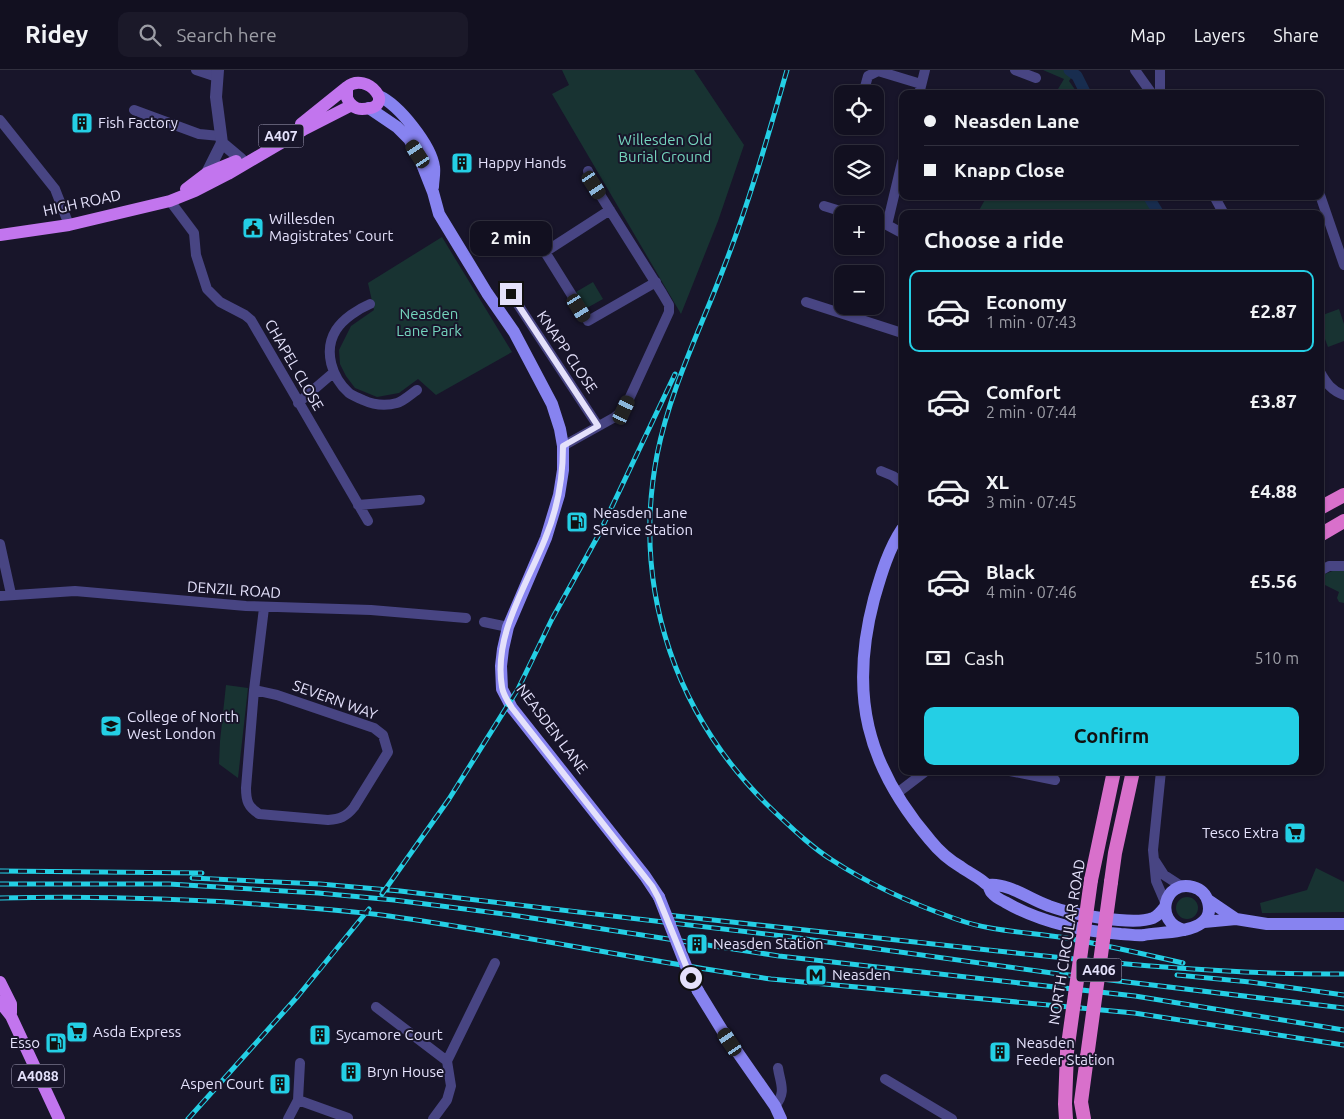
<!DOCTYPE html>
<html lang="en">
<head>
<meta charset="utf-8">
<style>
  body { margin:0; font-family:Ubuntu,sans-serif; background:#1b1929; color:#f1f3f6; height:100vh; display:flex; flex-direction:column; font-size:19px; white-space:nowrap }
  * { box-sizing:border-box; margin:0 }
  p { font-size:16px; color:#9c9da5 }
  .icon { flex:none; width:28px; height:28px; fill:none; stroke:currentColor; stroke-width:2; stroke-linecap:round; stroke-linejoin:round }
  .map { position:relative; flex:1; overflow:hidden }
  .details { position:absolute; left:899px; top:140px; width:425px; height:565px; display:flex; flex-direction:column; background:#121020; border-radius:10px; box-shadow:0 1px 4px #0004,0 0 0 1px #31303e }
  .details>* { flex:none }
  .guide { position:absolute; left:899px; top:20px; width:425px; height:110px; border-radius:10px; box-shadow:0 1px 4px #0004,0 0 0 1px #31303e; display:grid; align-content:center; height:110px; padding:0 25px; background:#121020 }
  .controls { position:absolute; left:834px; top:15px; display:grid; gap:10px }
  .controls a { display:grid; place-items:center; width:50px; height:50px; border-radius:10px; background:#121020; box-shadow:0 1px 4px #0004,0 0 0 1px #31303e; font-size:25px }
  .end { position:absolute; width:22px; height:22px; margin:-11px; border:6px solid #e4e1fb; background:#111; box-shadow:0 0 0 2px #111 }
  .from { border-radius:50% }
  .bubble { position:absolute; height:35px; border-radius:10px; background:#121020; box-shadow:0 1px 4px #0004,0 0 0 1px #31303e; font-size:16px; font-weight:700; line-height:35px; text-align:center }
  .car { position:absolute; width:15px; height:30px; margin:-15px -8px; border-radius:6px; box-shadow:0 0 4px 1px #0007; background:linear-gradient(#222 24%,#8ab4d8 0 40%,#222 0 76%,#8ab4d8 0 86%,#222 0) }
  .guide b { display:flex; align-items:center; gap:18px; height:48px; font-size:19px }
  .guide b+b { border-top:1px solid #31303e }
  .guide i { width:12px; height:12px; background:#f1f3f6 }
  ul { padding:0; list-style:none }
  li { display:flex; align-items:center; gap:15px; height:82px; margin:0 10px 8px; padding:0 15px; border:2px solid transparent; border-radius:10px }
  li div { flex:1 }
  li b { display:block; font-size:19px }
  li em { font-style:normal; font-weight:700 }
  li.active { border-color:#24cfe5 }
  li>.icon { width:45px; height:45px; stroke-width:1.5 }
  h2 { padding:0 25px; font-size:22px; line-height:60px }
  .pay { display:flex; align-items:center; gap:12px; height:55px; padding:0 25px; font-size:19px }
  .pay p { margin-inline-start:auto }
  .primary-button { display:flex; gap:10px; margin-top:auto; padding:10px 25px }
  .primary-button a { flex:1; height:58px; border-radius:10px; background:#24cfe5; color:#111; font-size:20px; font-weight:700; line-height:58px; text-align:center }
  header { display:flex; align-items:center; gap:30px; box-sizing:border-box; height:70px; padding:0 25px; background:#121020; border-bottom:1px solid #31303e }
  header strong { font-size:24px }
  nav { display:flex; gap:28px; margin-inline-start:auto; font-size:18px }
  .search { width:350px; height:45px; background:#1b1929; display:flex; align-items:center; gap:12px; box-sizing:border-box; padding:0 18px; border-radius:10px; color:#9c9da5; font-size:19px }
  .map>svg:first-child { display:block }
  .green { fill:#183332 }
  .lines { fill:none; stroke-linecap:round; stroke-linejoin:round }
  .canal { stroke:#182d4f; stroke-width:11 }
  .minor { stroke:#484583; stroke-width:10 }
  .tertiary { stroke:#484583; stroke-width:12 }
  .secondary { stroke:#8783f0; stroke-width:12 }
  .primary { stroke:#c275ee; stroke-width:12 }
  .trunk { stroke:#d870cb; stroke-width:14 }
  .rail-casing { stroke:#24cfe5; stroke-width:5 }
  .rail { stroke:#18152a; stroke-width:3; stroke-dasharray:9; stroke-linecap:butt }
  .secondary-bridge { stroke:#8783f0; stroke-width:12 }
  .trunk-bridge { stroke:#d870cb; stroke-width:14 }
  .route { stroke:#e4e1fb; stroke-width:6 }
  .labels { text-anchor:middle; stroke-width:4; stroke-linejoin:round; paint-order:stroke }
  .shield { fill:#18152a; stroke:#a7a4bc; stroke-width:1 }
  .shield-label { font-size:14px; font-weight:bold; fill:#e4e1fb }
  .poi-label { font-size:15px; fill:#e4e1fb; stroke:#18152a; text-anchor:start }
  .park-label { font-size:15px; fill:#74d4bd; stroke:#18152a }
  .street-label { font-size:15px; fill:#e4e1fb; stroke:#18152a }
</style>
</head>
<body>
<header>
<strong>Ridey</strong>
<div class="search"><svg class="icon" aria-label="search" viewBox="0 0 24 24"><circle cx="10" cy="10" r="6"/><path d="M15 15l6 6"/></svg>Search here</div>
<nav><a>Map</a><a>Layers</a><a>Share</a></nav>
</header>
<div class="map">
<svg width="1344" height="1049" viewBox="0 0 1344 1049">
  <rect width="100%" height="100%" fill="#18152a"/>
  <path class="green" d="M562 0H694L744 75 718 151 681 244 552 24 569 15Z
    M1043 0H1077L1069 11 1078 24H1055L1064 9Z
    M987 126H1143L1155 144H977Z
    M442 167 512 282 436 325 418 309 399 323 377 327 355 318 346 306 340 294 339 280 351 256 374 240 368 213Z
    M593 212 603 229 585 239 576 222Z
    M1339 239 1344 254V271L1328 277 1320 256V246Z
    M1335 500H1344V533L1339 532 1337 528 1339 522 1323 514H1320V506Z
    M226 615 248 618 238 708 219 694 220 671Z
    M1316 798 1344 812V842L1262 843 1260 833 1307 820Z
    M1176 838a11 11 0 1 1 22 0a11 11 0 1 1-22 0Z"/>
  <g class="lines">
    <path class="canal" d="M1069 0 1077 6 1086 24
      M1148 126 1159 144"/>
    <path class="minor" d="M196 0 217 7
      M1015 0 1036 8
      M1135 0 1152 24
      M1160 0V24
      M863 24 868 6 878 1 921 14
      M919 24 925 0
      M134 40 199 64 220 66
      M0 50 55 119 69 155
      M902 92 887 155 902 163
      M1320 125 1344 195
      M1214 126 1224 144
      M170 131 194 163 196 185 207 219 220 232 245 245 251 250 368 451
      M824 136 850 144
      M610 140 545 182 588 251 656 212
      M875 152 887 155
      M511 224 598 356
      M806 232 902 263
      M370 234C358 239 343 249 336 260 323 281 332 308 349 323 353 326 359 328 363 330 374 335 386 336 397 333 404 331 411 324 417 320
      M1320 302C1326 313 1332 321 1344 325
      M298 333 333 303
      M563 376 615 347 624 340 669 242V235L662 223 594 115 588 101
      M881 401 893 406 902 413
      M358 435 420 430
      M0 474 11 524
      M1320 501 1329 496H1344
      M0 526 75 521 246 536 371 540 466 548
      M484 552 508 557
      M254 620 277 625 374 658 383 665 388 682 354 737C346 747 340 749 328 750L259 744C248 737 246 731 246 718L254 620 264 538
      M1010 701 1055 710
      M1161 701 1153 780 1156 811 1165 832
      M896 724 926 701
      M1155 791 1164 805 1181 816
      M376 937 447 991
      M885 1009 952 1049
      M298 1030 348 1048
      M775 1036C787 1022 780 1013 778 998
      M288 1049 298 1030 300 993
      M433 1049 447 1030 451 1016 447 991 495 893"/>
    <path class="tertiary" d="M218 0 216 27 222 73
      M222 73 241 89
      M207 103 222 73"/>
    <path class="secondary" d="M379 26C399 35 431 75 434 97 435 103 433 111 433 117
      M369 38 397 57 409 69 418 84 433 122 439 144 487 223 514 262 552 334 560 359 563 376V400L559 425 546 468 508 557 503 579 501 596 502 619 512 638 645 806 659 827
      M902 459C888 480 881 505 874 529 849 624 866 695 930 770 938 780 949 790 961 797 969 803 979 807 986 814 990 816 989 820 992 823 995 827 1001 830 1005 832 1040 852 1081 861 1121 864 1128 864 1136 866 1144 865 1163 861 1217 865 1208 832 1206 824 1200 819 1193 817 1164 809 1153 852 1184 860
      M988 815C1007 812 1031 830 1049 836 1070 844 1133 856 1153 848 1157 846 1161 842 1164 838
      M1208 830 1236 849
      M1204 852 1236 849 1267 854H1344
      M698 921 722 960 775 1036 781 1049"/>
    <path class="primary" d="M301 54 347 17C367 0 399 39 362 39 355 39 350 35 347 28V17
      M186 119 207 103 236 91
      M0 165 69 155 170 131 195 121 228 104 303 60 352 35
      M0 912 11 934V943
      M0 932 11 946 59 1049"/>
    <path class="trunk" d="M1320 438 1344 425
      M1320 465 1344 451
      M1091 810 1114 701
      M1111 812 1115 783 1133 701
      M1066 1049 1065 1034 1067 982
      M1084 1049 1081 1032 1087 987"/>
    <g class="rail-casing">
      <path id="rail" d="M787 0C768 66 749 133 724 197 701 258 670 319 657 385 631 522 677 652 779 746 796 762 813 778 832 790 870 815 913 834 956 849 992 862 1029 862 1066 868 1105 875 1144 884 1183 893
        M0 801 202 803
        M192 808 320 814 400 821 791 867 1052 903 1344 938
        M0 814H169L318 823 394 830 512 845 779 886 1135 926 1344 960
        M382 824 449 729 518 619 552 549 598 466 675 304
        M0 828C86 826 172 828 257 834 301 837 346 840 389 846 517 864 643 891 771 909L1134 943 1344 975
        M667 845C771 857 875 867 979 879 1100 892 1222 905 1344 904
        M1177 905 1250 912 1344 925
        M188 1049 298 926 369 839"/>
    </g>
    <use href="#rail" class="rail"/>
    <path class="secondary-bridge" d="M659 827 688 901 698 921"/>
    <path class="trunk-bridge" d="M1067 982 1091 810
      M1087 987 1111 812"/>
  </g>
  <g class="lines">
    <path class="route" d="M511 224 598 356 563 376C563 408 558 438 545 469 527 515 493 565 502 617 503 624 508 632 512 638L652 816 658 827 691 908"/>
  </g>
  <defs>
    <g id="building-square" transform="scale(1.125)"><rect x="-9" y="-9" width="18" height="18" rx="4" fill="#24cfe5" stroke="#18152a"/><path d="M-4-6H4V6H1V3H-1V6H-4ZM-2.5-4.3h1.7v1.8h-1.7ZM.8-4.3h1.7v1.8H.8ZM-2.5-1h1.7V.8h-1.7ZM.8-1h1.7V.8H.8Z" fill="#111"/></g>
    <g id="civic-square" transform="scale(1.125)"><rect x="-9" y="-9" width="18" height="18" rx="4" fill="#24cfe5" stroke="#18152a"/><path d="M-.6-6.5H3V-4.5H.6V-3L4-1V1h2V6H-6V1h2V-1L-.6-3ZM-1.2 2.5V6h2.4V2.5Z" fill="#111"/></g>
    <g id="fuel-square" transform="scale(1.125)"><rect x="-9" y="-9" width="18" height="18" rx="4" fill="#24cfe5" stroke="#18152a"/><path d="M-5.5-6h7V0h2V4h1.3V-2.5L3-4.5l.8-.8L6-3V5H2.5V1h-1V6h-7ZM-4.2-4.7v3.2H.2V-4.7Z" fill="#111"/></g>
    <g id="university-square" transform="scale(1.125)"><rect x="-9" y="-9" width="18" height="18" rx="4" fill="#24cfe5" stroke="#18152a"/><path d="M0-5L7-2L0 1L-7-2ZM-4 1L0 2.5L4 1V4Q0 6-4 4Z" fill="#111"/></g>
    <g id="supermarket-square" transform="scale(1.125)"><rect x="-9" y="-9" width="18" height="18" rx="4" fill="#24cfe5" stroke="#18152a"/><path d="M-6-5.5h2.5l.6 2H6L4.5 2H-2.5L-4.4-4H-6ZM-1.5 3.2a1.3 1.3 0 1 0 .1 0ZM3 3.2a1.3 1.3 0 1 0 .1 0Z" fill="#111"/></g>
    <g id="metro-square" transform="scale(1.125)"><rect x="-9" y="-9" width="18" height="18" rx="4" fill="#24cfe5" stroke="#18152a"/><path d="M-5.5 5V-5H-3L0 0L3-5H5.5V5H3V-.5L0 4L-3-.5V5Z" fill="#111"/></g>
  </defs>
  <g fill-rule="evenodd">
    <use href="#building-square" x="82" y="53"/>
    <use href="#building-square" x="462" y="93"/>
    <use href="#civic-square" x="253" y="158"/>
    <use href="#fuel-square" x="577" y="452"/>
    <use href="#university-square" x="111" y="656"/>
    <use href="#supermarket-square" x="1295" y="763"/>
    <use href="#building-square" x="697" y="874"/>
    <use href="#metro-square" x="816" y="905"/>
    <use href="#supermarket-square" x="77" y="962"/>
    <use href="#building-square" x="320" y="965"/>
    <use href="#fuel-square" x="56" y="973"/>
    <use href="#building-square" x="1000" y="982"/>
    <use href="#building-square" x="351" y="1002"/>
    <use href="#building-square" x="280" y="1014"/>
  </g>
  <g class="labels">
    <g class="shield">
      <rect x="258.5" y="54.5" width="45" height="23" rx="4"/>
      <rect x="1076.5" y="888.5" width="45" height="23" rx="4"/>
      <rect x="12" y="994.5" width="52" height="23" rx="4"/>
    </g>
    <g class="shield-label">
      <text x="281" y="71">A407</text>
      <text x="1099" y="905">A406</text>
      <text x="38" y="1011">A4088</text>
    </g>
    <g class="poi-label">
      <text x="98" y="58">Fish Factory</text>
      <text x="478" y="98">Happy Hands</text>
      <text x="269" y="154">Willesden<tspan x="269" dy="17">Magistrates' Court</tspan></text>
      <text x="593" y="448">Neasden Lane<tspan x="593" dy="17">Service Station</tspan></text>
      <text x="127" y="652">College of North<tspan x="127" dy="17">West London</tspan></text>
      <text x="1279" y="768" text-anchor="end">Tesco Extra</text>
      <text x="713" y="879">Neasden Station</text>
      <text x="832" y="910">Neasden</text>
      <text x="93" y="967">Asda Express</text>
      <text x="336" y="970">Sycamore Court</text>
      <text x="40" y="978" text-anchor="end">Esso</text>
      <text x="1016" y="978">Neasden<tspan x="1016" dy="17">Feeder Station</tspan></text>
      <text x="367" y="1007">Bryn House</text>
      <text x="264" y="1019" text-anchor="end">Aspen Court</text>
    </g>
    <g class="park-label">
      <text x="665" y="75">Willesden Old<tspan x="665" dy="17">Burial Ground</tspan></text>
      <text x="429" y="249">Neasden<tspan x="429" dy="17">Lane Park</tspan></text>
    </g>
    <g class="street-label">
      <text transform="translate(82 133) rotate(-12)" y="5">HIGH ROAD</text>
      <text transform="translate(567 282) rotate(56)" y="5">KNAPP CLOSE</text>
      <text transform="translate(294 295) rotate(60)" y="5">CHAPEL CLOSE</text>
      <text transform="translate(234 520) rotate(4)" y="5">DENZIL ROAD</text>
      <text transform="translate(335 630) rotate(20)" y="5">SEVERN WAY</text>
      <text transform="translate(552 659) rotate(53)" y="5">NEASDEN LANE</text>
      <text transform="translate(1067 872) rotate(-81)" y="5">NORTH CIRCULAR ROAD</text>
    </g>
  </g>
</svg>
<div class="controls">
<a><svg class="icon" aria-label="locate" viewBox="0 0 24 24"><circle cx="12" cy="12" r="6"/><path d="M12 2v4M12 18v4M2 12h4M18 12h4"/></svg></a>
<a><svg class="icon" aria-label="layers" viewBox="0 0 24 24"><path d="M12 4l9 5-9 5-9-5zM3 14l9 5 9-5"/></svg></a>
<a>+</a>
<a>−</a>
</div>
<i class="end from" style="left:691px;top:908px"></i>
<i class="end" style="left:511px;top:224px"></i>
<div class="bubble" style="left:470px;top:151px;width:82px">2 min</div>
<i class="car" style="left:418px;top:84px;rotate:327deg"></i>
<i class="car" style="left:594px;top:115px;rotate:147deg"></i>
<i class="car" style="left:579px;top:238px;rotate:148deg"></i>
<i class="car" style="left:624px;top:340px;rotate:25deg"></i>
<i class="car" style="left:730px;top:972px;rotate:326deg"></i>
<div class="guide">
<b><i class="from"></i>Neasden Lane</b>
<b><i></i>Knapp Close</b>
</div>
<section class="details">
<h2>Choose a ride</h2>
<ul>
<li class="active"><svg class="icon" aria-label="car" viewBox="0 0 24 24"><path d="M5 17H2v-5l4-1 3-4h7l3 4 3 1v5h-3M9 17h6M6 11h13"/><circle cx="7" cy="17" r="2"/><circle cx="17" cy="17" r="2"/></svg><div><b>Economy</b><p>1 min · 07:43</p></div><em>£2.87</em></li>
<li><svg class="icon" aria-label="car" viewBox="0 0 24 24"><path d="M5 17H2v-5l4-1 3-4h7l3 4 3 1v5h-3M9 17h6M6 11h13"/><circle cx="7" cy="17" r="2"/><circle cx="17" cy="17" r="2"/></svg><div><b>Comfort</b><p>2 min · 07:44</p></div><em>£3.87</em></li>
<li><svg class="icon" aria-label="car" viewBox="0 0 24 24"><path d="M5 17H2v-5l4-1 3-4h7l3 4 3 1v5h-3M9 17h6M6 11h13"/><circle cx="7" cy="17" r="2"/><circle cx="17" cy="17" r="2"/></svg><div><b>XL</b><p>3 min · 07:45</p></div><em>£4.88</em></li>
<li><svg class="icon" aria-label="car" viewBox="0 0 24 24"><path d="M5 17H2v-5l4-1 3-4h7l3 4 3 1v5h-3M9 17h6M6 11h13"/><circle cx="7" cy="17" r="2"/><circle cx="17" cy="17" r="2"/></svg><div><b>Black</b><p>4 min · 07:46</p></div><em>£5.56</em></li>
</ul>
<div class="pay"><svg class="icon" aria-label="cash" viewBox="0 0 24 24"><path d="M3 7h18v10H3z"/><circle cx="12" cy="12" r="2"/></svg>Cash<p>510 m</p></div>
<div class="primary-button"><a>Confirm</a></div>
</section>
</div>
</body>
</html>
